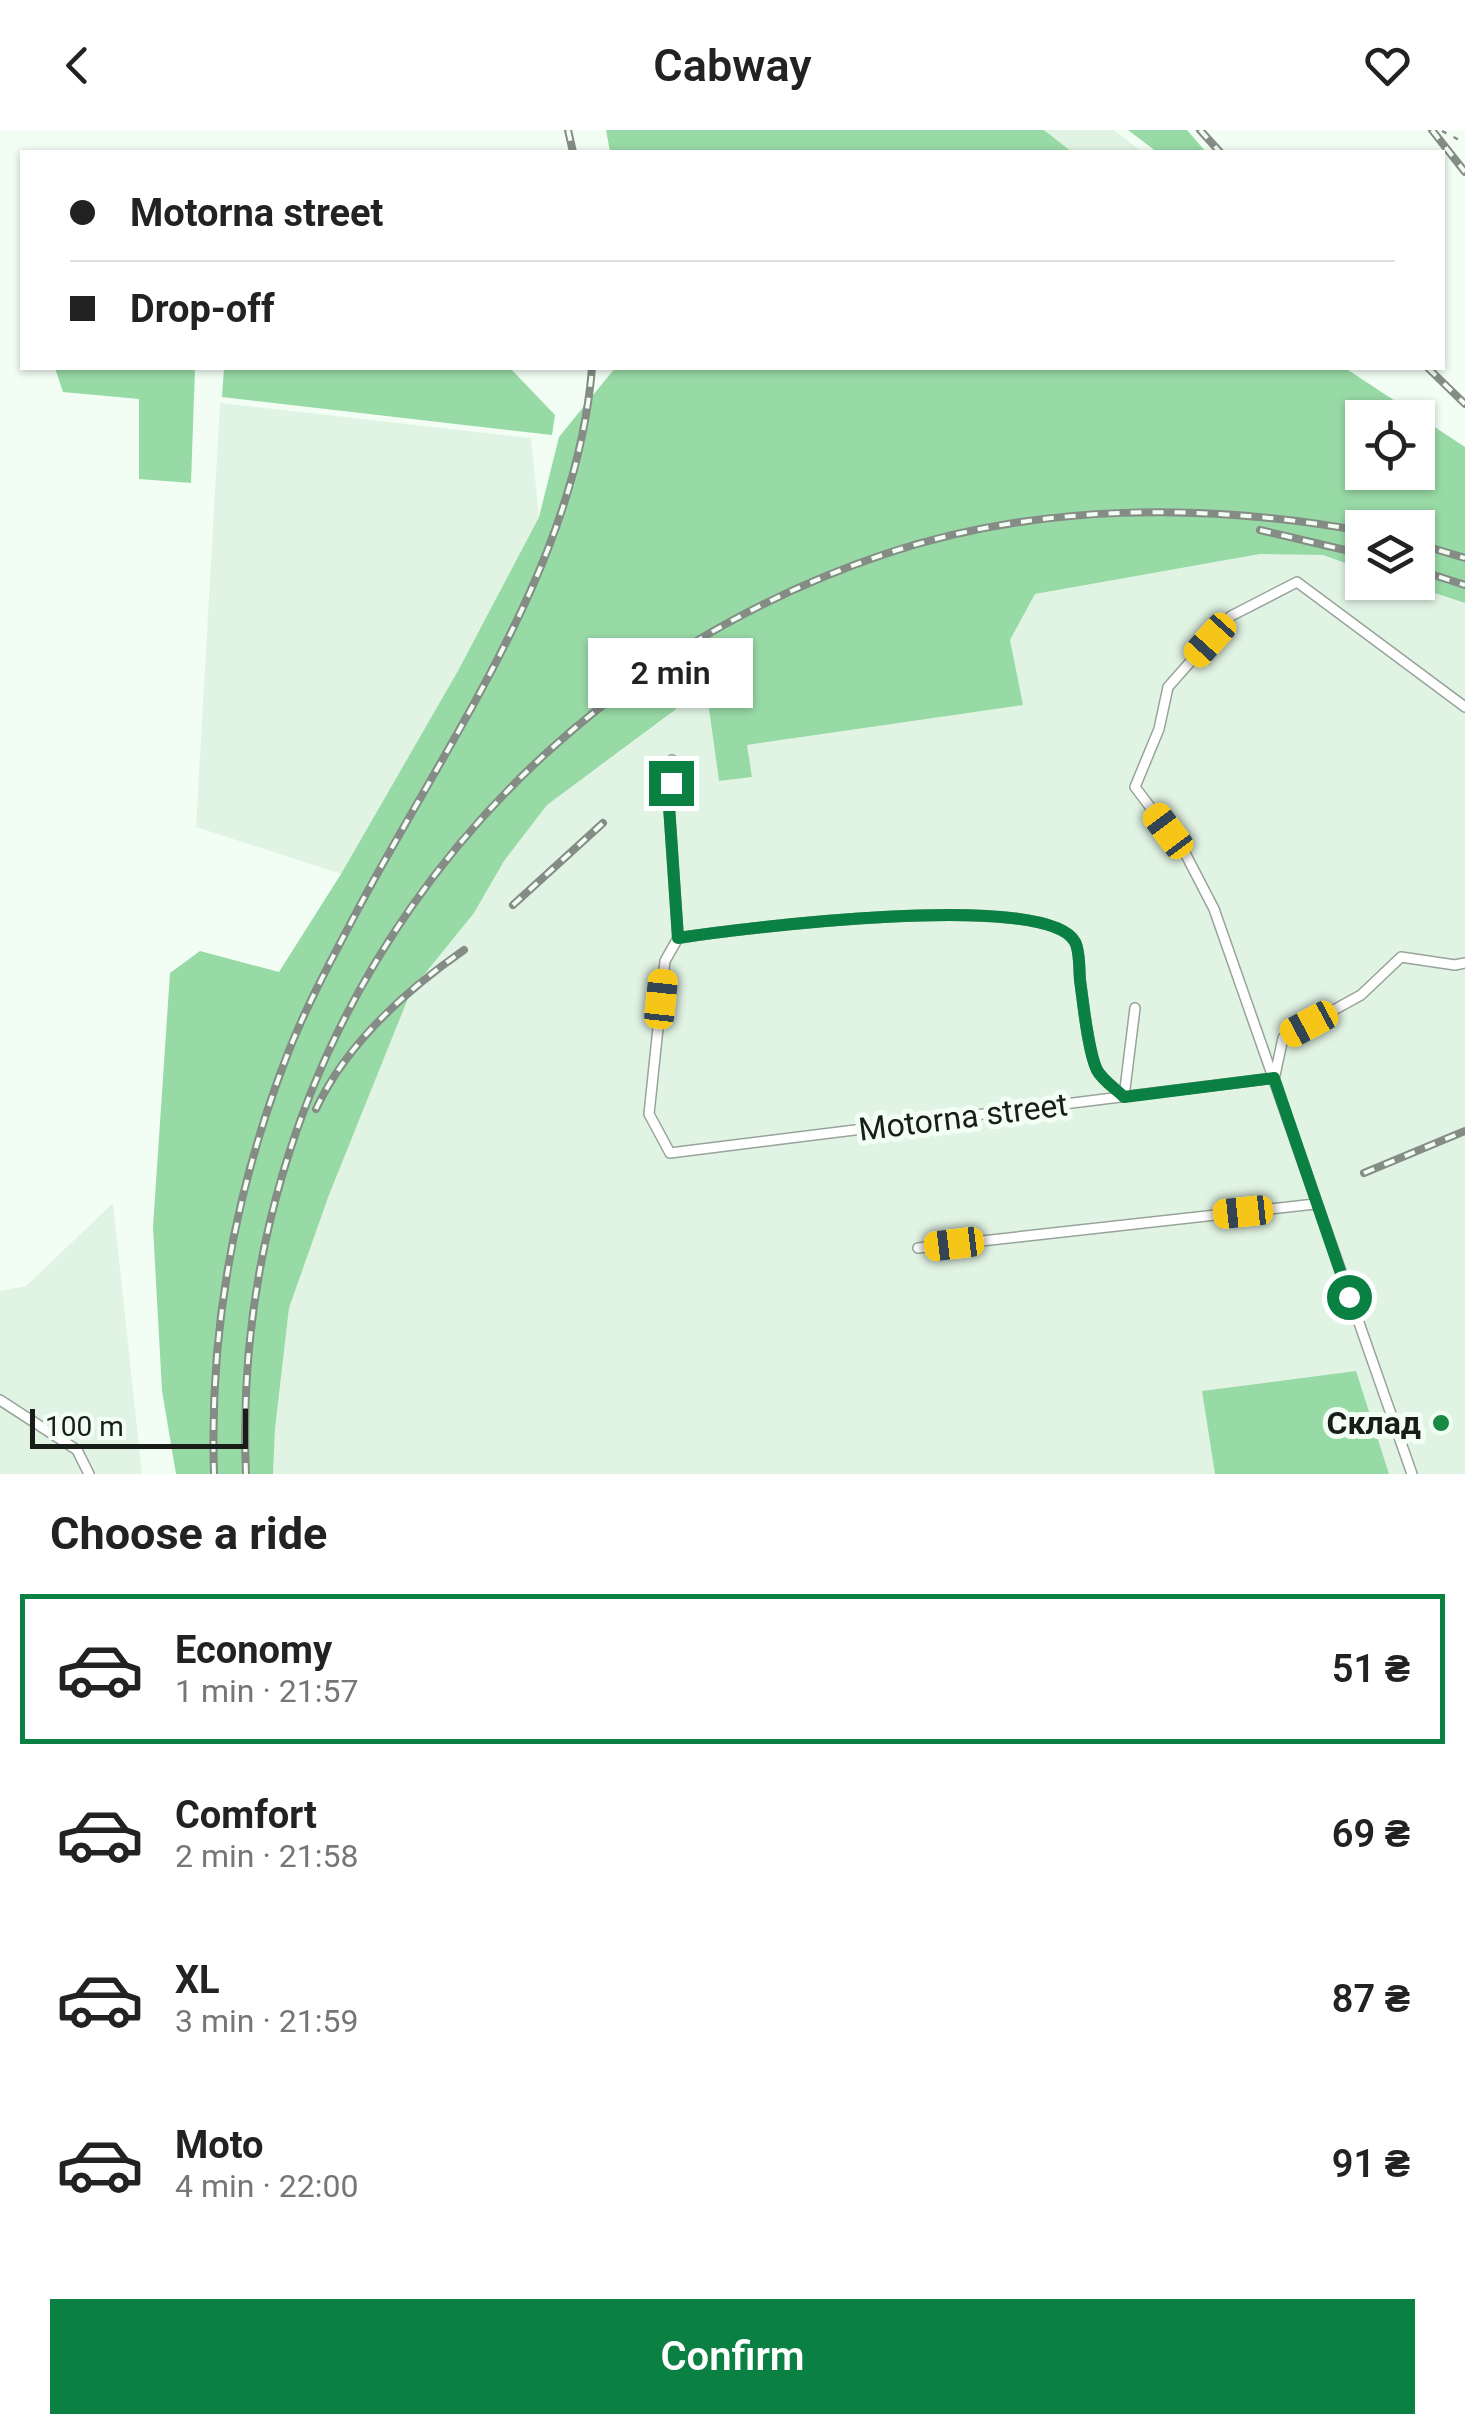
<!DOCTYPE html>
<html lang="en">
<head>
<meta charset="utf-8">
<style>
  body { margin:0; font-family:Roboto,sans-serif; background:#f6f6f6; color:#222; height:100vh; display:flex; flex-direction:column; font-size:38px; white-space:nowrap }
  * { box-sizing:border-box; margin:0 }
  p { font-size:32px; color:#767676 }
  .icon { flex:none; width:55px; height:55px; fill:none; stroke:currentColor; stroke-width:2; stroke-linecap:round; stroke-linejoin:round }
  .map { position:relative; height:1344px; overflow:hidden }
  .sheet { display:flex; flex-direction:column; background:#fff; flex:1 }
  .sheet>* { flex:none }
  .top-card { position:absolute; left:20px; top:20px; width:1425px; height:220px; border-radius:0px; box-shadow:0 2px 8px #0004; display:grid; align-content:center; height:220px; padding:0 50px; background:#fff }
  .fabs { position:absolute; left:1345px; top:270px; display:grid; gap:20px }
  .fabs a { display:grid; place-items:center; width:90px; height:90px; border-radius:0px; background:#fff; box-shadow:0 2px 8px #0004; font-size:50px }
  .scale { position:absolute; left:30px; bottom:25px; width:218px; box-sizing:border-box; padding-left:10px; border:5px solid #191d1a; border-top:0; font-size:28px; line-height:35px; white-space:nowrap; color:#191d1a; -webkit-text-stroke:8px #f2fef4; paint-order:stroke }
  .end { position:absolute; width:45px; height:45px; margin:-22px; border:12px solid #0b8043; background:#fff; box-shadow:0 0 0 5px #fff }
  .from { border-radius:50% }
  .bubble { position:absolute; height:70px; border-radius:0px; background:#fff; box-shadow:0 2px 8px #0004; font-size:32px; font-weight:600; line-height:70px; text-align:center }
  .car { position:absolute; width:30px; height:60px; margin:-30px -15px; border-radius:12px; box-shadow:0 0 8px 2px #0007; background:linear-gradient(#f5c518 24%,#345 0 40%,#f5c518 0 76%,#345 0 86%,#f5c518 0) }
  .top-card b { display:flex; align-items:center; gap:35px; height:95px; font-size:38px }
  .top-card b+b { border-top:2px solid #e0e0e0 }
  .top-card i { width:25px; height:25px; background:#222 }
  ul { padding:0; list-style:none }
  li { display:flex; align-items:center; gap:30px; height:150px; margin:0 20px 15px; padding:0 30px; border:5px solid transparent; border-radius:0px }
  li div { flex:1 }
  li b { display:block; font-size:38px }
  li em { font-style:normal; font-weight:600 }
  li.selected { border-color:#0b8043 }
  li>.icon { width:90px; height:90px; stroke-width:1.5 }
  h2 { padding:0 50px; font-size:45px; line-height:120px }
  .cta { display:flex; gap:20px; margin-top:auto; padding:20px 50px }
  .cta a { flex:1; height:115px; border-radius:0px; background:#0b8043; color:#fff; font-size:40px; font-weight:600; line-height:115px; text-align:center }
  header { display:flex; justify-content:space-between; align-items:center; height:130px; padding:0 50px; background:#fff; font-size:45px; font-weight:600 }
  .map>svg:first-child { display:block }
  .built { fill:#e1f4e4 }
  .green { fill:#98daa6; fill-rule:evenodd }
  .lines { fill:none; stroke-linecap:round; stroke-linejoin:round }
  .service-casing { stroke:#98a39a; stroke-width:12 }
  .path { stroke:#878f89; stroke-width:2.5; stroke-dasharray:5 8; stroke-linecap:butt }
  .service { stroke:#fff; stroke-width:9 }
  .rail-casing { stroke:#848c85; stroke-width:8 }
  .rail { stroke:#f2fef4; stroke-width:4; stroke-dasharray:11; stroke-linecap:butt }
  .route { stroke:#0b8043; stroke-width:12 }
  .poi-dot { fill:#178a43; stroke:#f2fef4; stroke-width:4 }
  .labels { text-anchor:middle; stroke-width:10; stroke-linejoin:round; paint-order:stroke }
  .street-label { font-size:32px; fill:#191d1a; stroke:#f2fef4 }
  .poi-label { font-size:32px; font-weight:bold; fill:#191d1a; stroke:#f2fef4; text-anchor:end }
</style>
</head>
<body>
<header><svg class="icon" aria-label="back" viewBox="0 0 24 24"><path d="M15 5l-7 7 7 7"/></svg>Cabway<svg class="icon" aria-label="heart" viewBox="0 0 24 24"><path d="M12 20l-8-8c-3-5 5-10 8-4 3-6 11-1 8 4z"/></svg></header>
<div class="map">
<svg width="1465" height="1344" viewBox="0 0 1465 1344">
  <rect width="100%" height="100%" fill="#f2fef4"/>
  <path class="built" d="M1044 0H1114L1142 22H1072Z
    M220 273 531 308 539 387 459 539 341 744 196 697Z
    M1260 424 1323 425 1362 439V452L1404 453 1465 473V1344H273L275 1299 289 1178 329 1065 411 861 474 783 504 731 547 675 707 557 719 651 752 647 746 615 1022 575 1010 510 1035 464Z
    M113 1073 142 1344H0V1161L26 1156Z"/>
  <path class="green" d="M606 0H1044L1072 22H610Z
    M1128 0H1187L1206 22H1157Z
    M55 238H195L191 353 139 349V269L63 262Z
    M224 238H510L555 285 552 305 222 267Z
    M615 238H1345L1465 317V473L1404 453 1418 452V398H1362V439L1323 425 1260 424 1035 464 1010 510 1023 575 747 615 752 647 719 651 706 557 547 675 504 731 474 783 411 861 329 1065 289 1178 275 1299 273 1344H176L162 1261 153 1097 170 843 200 821 279 842 341 744 459 539 539 387 559 307ZM1362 288H1418V342H1362Z
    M1356 1241 1389 1344H1215L1202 1261Z"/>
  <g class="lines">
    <g class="service-casing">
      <path id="service" d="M672 630 669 676 678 808
        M1135 878 1124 967C1116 959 1102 950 1097 940 1088 921 1083 872 1080 850 1079 839 1080 821 1075 812 1047 759 737 799 678 808L665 831 649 984 670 1023 1274 948
        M1275 945 1283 908 1361 865 1401 827 1455 835 1465 833
        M918 1118 1315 1074
        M0 1270 77 1320 89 1344
        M1412 1344 1214 779 1185 723 1135 657 1159 599 1168 557 1231 486 1297 452 1465 577"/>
    </g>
    <path class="path" d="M1442 1 1465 13"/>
    <use href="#service" class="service"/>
    <g class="rail-casing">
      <path id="rail" d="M568 0 573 22
        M1200 0 1220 22
        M1432 0 1465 42
        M1428 238 1465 274
        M1260 400 1362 424
        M1418 414 1465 428
        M1418 440 1465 455
        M513 775 603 693
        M316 979C347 913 405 861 464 820
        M1364 1043 1465 1001
        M214 1344C209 1200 236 1057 288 923 307 874 333 827 357 781 448 609 576 436 592 238
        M246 1344C228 928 491 556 885 424 1037 373 1206 373 1362 401"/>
    </g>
    <use href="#rail" class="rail"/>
  </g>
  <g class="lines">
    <path class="route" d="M671 653 669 676 678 808C737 799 1047 759 1075 812 1080 821 1079 839 1080 850 1083 871 1088 922 1097 940 1102 950 1116 959 1124 967L1274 948 1349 1167"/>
  </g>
  <circle class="poi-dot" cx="1441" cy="1293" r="10"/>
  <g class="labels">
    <g class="street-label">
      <text transform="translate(963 987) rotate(-7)" y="11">Motorna street</text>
    </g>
    <g class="poi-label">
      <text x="1421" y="1304">Склад</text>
    </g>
  </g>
</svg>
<div class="fabs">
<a><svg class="icon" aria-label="locate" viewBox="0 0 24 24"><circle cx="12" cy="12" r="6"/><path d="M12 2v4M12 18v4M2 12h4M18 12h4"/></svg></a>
<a><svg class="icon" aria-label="layers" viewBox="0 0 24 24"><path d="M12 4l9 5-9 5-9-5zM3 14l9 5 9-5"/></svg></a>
</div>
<div class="scale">100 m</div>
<i class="end from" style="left:1349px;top:1167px"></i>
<i class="end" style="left:671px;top:653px"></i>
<div class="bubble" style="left:588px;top:508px;width:165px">2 min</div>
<i class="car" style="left:1210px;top:510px;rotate:222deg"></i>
<i class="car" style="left:1168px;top:701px;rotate:323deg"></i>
<i class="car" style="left:661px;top:869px;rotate:6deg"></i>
<i class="car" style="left:1309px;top:894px;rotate:242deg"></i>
<i class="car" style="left:1243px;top:1082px;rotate:264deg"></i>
<i class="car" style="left:954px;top:1114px;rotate:263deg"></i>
<div class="top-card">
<b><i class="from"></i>Motorna street</b>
<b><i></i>Drop-off</b>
</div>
</div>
<section class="sheet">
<h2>Choose a ride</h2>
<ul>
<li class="selected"><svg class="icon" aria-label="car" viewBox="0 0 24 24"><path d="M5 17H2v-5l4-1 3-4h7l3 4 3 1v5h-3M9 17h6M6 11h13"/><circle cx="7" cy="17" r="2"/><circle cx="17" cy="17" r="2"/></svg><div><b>Economy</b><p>1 min · 21:57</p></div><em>51 ₴</em></li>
<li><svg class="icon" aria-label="car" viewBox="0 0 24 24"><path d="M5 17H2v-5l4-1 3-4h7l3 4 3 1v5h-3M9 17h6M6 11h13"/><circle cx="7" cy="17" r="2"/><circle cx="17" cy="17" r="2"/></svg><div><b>Comfort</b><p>2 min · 21:58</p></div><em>69 ₴</em></li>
<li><svg class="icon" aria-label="car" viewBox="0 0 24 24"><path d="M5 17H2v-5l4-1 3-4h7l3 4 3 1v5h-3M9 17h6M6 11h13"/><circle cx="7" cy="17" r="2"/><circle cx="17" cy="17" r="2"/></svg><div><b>XL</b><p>3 min · 21:59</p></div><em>87 ₴</em></li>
<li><svg class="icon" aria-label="car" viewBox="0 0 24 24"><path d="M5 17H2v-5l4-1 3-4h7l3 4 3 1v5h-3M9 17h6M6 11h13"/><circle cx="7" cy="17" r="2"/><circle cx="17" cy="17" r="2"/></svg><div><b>Moto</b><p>4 min · 22:00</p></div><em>91 ₴</em></li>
</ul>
<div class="cta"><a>Confirm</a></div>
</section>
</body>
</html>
